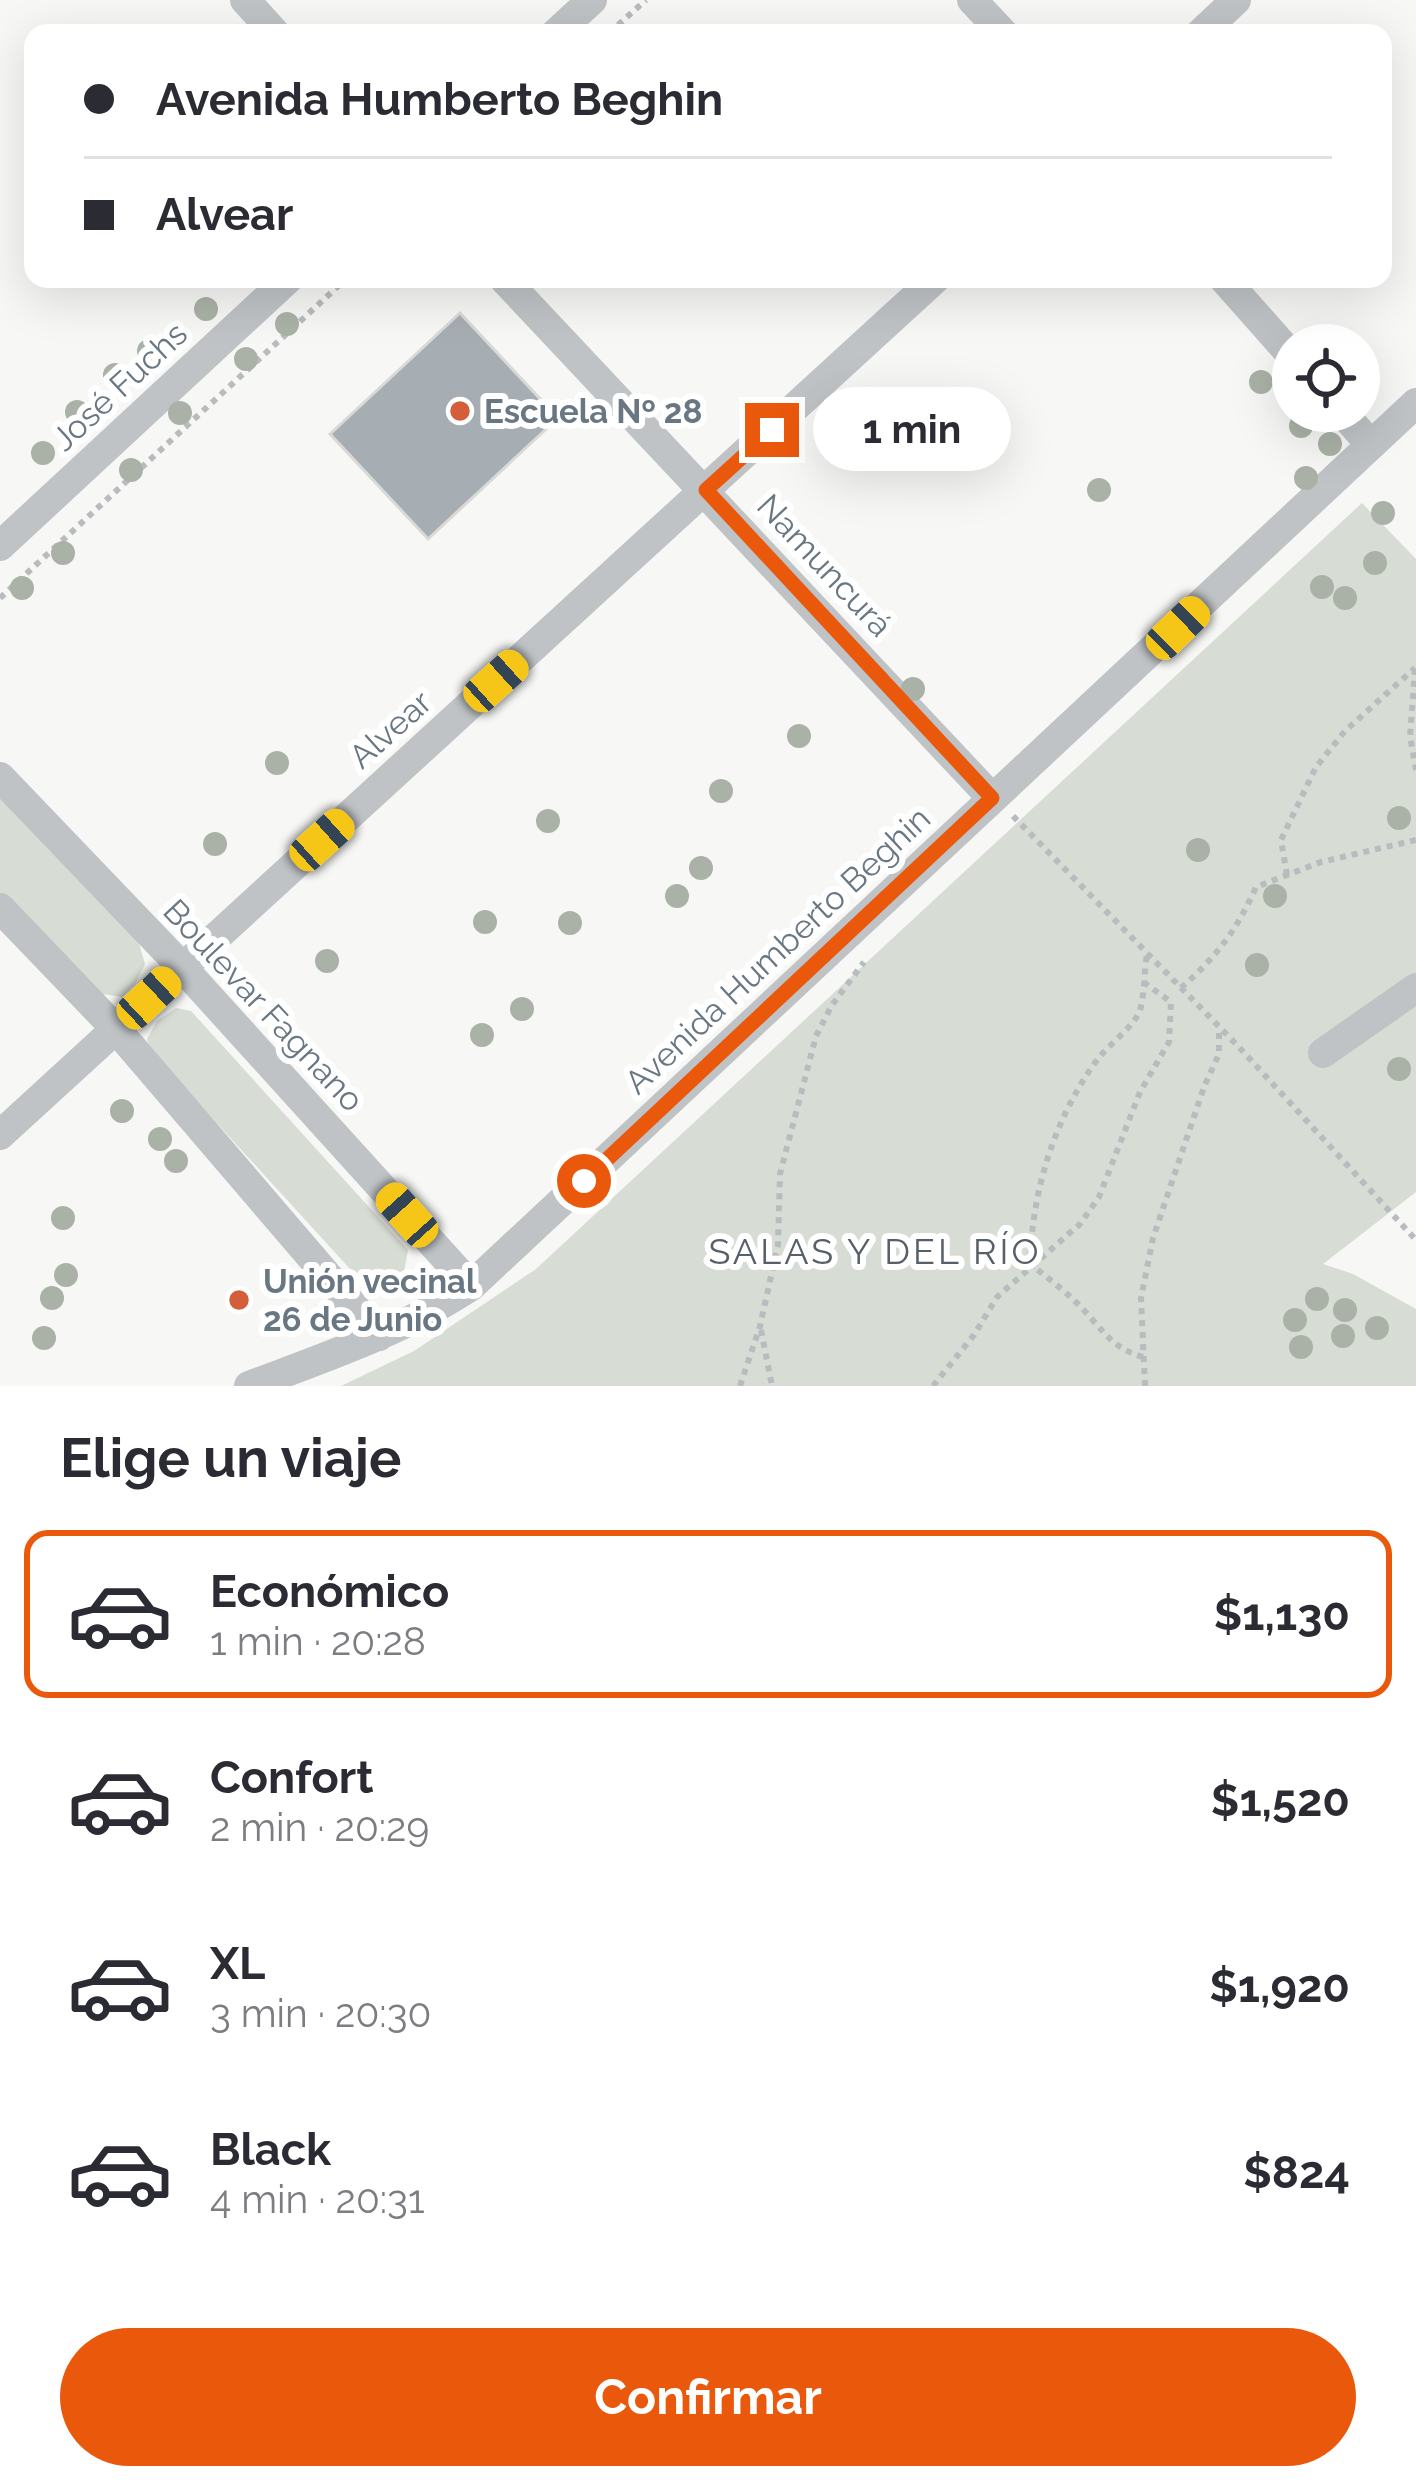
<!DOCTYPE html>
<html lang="es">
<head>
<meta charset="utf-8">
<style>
  body { margin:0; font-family:Raleway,sans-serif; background:#f2f2f3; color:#2b2b33; height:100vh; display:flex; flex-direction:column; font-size:45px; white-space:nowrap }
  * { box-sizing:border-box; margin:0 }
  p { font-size:39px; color:#7c7c81 }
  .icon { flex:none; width:66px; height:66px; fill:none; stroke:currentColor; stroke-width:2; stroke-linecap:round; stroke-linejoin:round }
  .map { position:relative; height:1386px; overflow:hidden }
  .panel { display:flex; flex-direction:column; background:#fff; flex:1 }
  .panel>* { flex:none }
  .guide { position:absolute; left:24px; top:24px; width:1368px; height:264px; border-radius:24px; box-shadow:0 12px 48px #0002; display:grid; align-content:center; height:264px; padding:0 60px; background:#fff }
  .buttons { position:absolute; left:1272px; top:324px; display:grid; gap:24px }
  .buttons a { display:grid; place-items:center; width:108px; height:108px; border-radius:50%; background:#fff; box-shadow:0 12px 48px #0002; font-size:60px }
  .end { position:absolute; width:54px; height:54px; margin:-27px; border:15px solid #ea580c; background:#fff; box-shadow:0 0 0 6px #fff }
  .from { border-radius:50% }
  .bubble { position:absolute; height:84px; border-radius:42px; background:#fff; box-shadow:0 12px 48px #0002; font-size:39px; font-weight:700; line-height:84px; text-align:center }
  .car { position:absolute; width:36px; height:72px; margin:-36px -18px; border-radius:15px; box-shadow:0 0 9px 3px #0007; background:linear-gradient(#f5c518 24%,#345 0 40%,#f5c518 0 76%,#345 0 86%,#f5c518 0) }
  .guide b { display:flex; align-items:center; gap:42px; height:114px; font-size:45px }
  .guide b+b { border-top:3px solid #e1e1e2 }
  .guide i { width:30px; height:30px; background:#2b2b33 }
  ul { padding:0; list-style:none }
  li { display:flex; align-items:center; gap:36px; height:168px; margin:0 24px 18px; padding:0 36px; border:6px solid transparent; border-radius:24px }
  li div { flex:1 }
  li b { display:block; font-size:45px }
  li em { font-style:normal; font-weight:700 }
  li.active { border-color:#ea580c }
  li>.icon { width:108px; height:108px; stroke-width:1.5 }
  h2 { padding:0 60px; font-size:54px; line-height:144px }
  .primary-button { display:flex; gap:24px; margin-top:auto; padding:24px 60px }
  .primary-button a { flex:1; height:138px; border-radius:72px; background:#ea580c; color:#fff; font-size:48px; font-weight:700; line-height:138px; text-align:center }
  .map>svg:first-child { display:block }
  .green { fill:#d7dcd4 }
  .building { fill:#a7aeb3; stroke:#d9d9d7; stroke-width:3 }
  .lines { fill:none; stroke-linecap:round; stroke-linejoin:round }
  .path { stroke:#b9bcbe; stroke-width:6; stroke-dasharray:6 6; stroke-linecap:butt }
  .minor { stroke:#bfc3c6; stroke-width:30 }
  .tree { fill:#aab2a7 }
  .route { stroke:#ea580c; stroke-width:15 }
  .poi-dot { fill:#d35e39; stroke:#fff; stroke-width:4.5 }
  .labels { text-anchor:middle; stroke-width:12; stroke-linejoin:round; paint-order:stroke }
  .street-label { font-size:33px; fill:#697783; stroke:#fff }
  .poi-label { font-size:33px; font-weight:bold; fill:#697783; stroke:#fff; text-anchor:start }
  .neighbourhood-label { font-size:36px; letter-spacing:3px; fill:#566068; stroke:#fff }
</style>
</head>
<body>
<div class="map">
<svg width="1416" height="1386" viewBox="0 0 1416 1386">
  <rect width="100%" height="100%" fill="#f7f7f5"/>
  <path class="green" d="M1362 503 1416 559V1192L1323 1264 1353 1274 1416 1309V1386H341L414 1351 536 1269Z
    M0 797 139 943 145 964 135 984 122 997 96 993 0 892Z
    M176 1008 191 1011 408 1250 404 1272 393 1283 378 1284 351 1270 150 1050 147 1039 157 1021Z"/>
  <path class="building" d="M460 313 558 418 428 539 330 434Z"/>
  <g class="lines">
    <path class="path" d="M609 33 646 0
      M0 598 346 279
      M1415 669 1410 736 1416 770
      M1013 816 1238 1046 1416 1240
      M1287 875 1281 840 1316 767 1345 731 1415 668
      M1181 988C1216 957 1237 930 1256 887L1321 862 1416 840
      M761 1330 772 1386
      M1143 1357C1116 1349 1108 1337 1090 1317 1073 1297 1051 1280 1030 1264 1032 1191 1054 1119 1097 1060 1108 1045 1134 1027 1140 1010 1145 993 1144 971 1147 954
      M740 1386 760 1326 778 1245 780 1174 816 1036 832 1005 864 962
      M933 1386 974 1335 997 1297 1080 1224 1099 1197 1140 1092 1169 1042 1171 1002 1142 981
      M1145 1386 1141 1298 1153 1238 1204 1087 1219 1054V1030"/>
    <path class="minor" d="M245 0 275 33
      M972 0 1003 33
      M556 33 592 0
      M1201 33 1236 0
      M504 279 992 798
      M1224 279 1293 357
      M1341 411 1371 445
      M0 546 288 279
      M0 777 182 967 471 1286
      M0 908 116 1029 379 1336
      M1323 1053 1416 988
      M0 1135 935 279
      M249 1386C326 1357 403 1331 471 1286L1416 403"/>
  </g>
  <g class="tree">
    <circle cx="206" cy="309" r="12"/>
    <circle cx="287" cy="324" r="12"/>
    <circle cx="149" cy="351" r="12"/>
    <circle cx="246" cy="359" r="12"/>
    <circle cx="115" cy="375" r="12"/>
    <circle cx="1261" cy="382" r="12"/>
    <circle cx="77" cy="412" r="12"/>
    <circle cx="180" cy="413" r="12"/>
    <circle cx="1301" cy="426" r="12"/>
    <circle cx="1330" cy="444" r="12"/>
    <circle cx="43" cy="453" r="12"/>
    <circle cx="131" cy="470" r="12"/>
    <circle cx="1306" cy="478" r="12"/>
    <circle cx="1099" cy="490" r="12"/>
    <circle cx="1383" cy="513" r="12"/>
    <circle cx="63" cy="553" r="12"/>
    <circle cx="1375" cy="563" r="12"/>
    <circle cx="1322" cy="587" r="12"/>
    <circle cx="22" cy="588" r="12"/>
    <circle cx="1345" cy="598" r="12"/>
    <circle cx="913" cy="689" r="12"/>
    <circle cx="799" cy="736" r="12"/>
    <circle cx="277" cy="763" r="12"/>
    <circle cx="721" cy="791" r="12"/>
    <circle cx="1399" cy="818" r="12"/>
    <circle cx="548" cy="821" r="12"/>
    <circle cx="215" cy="844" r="12"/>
    <circle cx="1198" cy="850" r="12"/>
    <circle cx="701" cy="868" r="12"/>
    <circle cx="677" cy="896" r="12"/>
    <circle cx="1275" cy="896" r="12"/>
    <circle cx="485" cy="922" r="12"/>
    <circle cx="570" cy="923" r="12"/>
    <circle cx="327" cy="961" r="12"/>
    <circle cx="1257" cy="965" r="12"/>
    <circle cx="522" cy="1009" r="12"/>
    <circle cx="482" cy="1035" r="12"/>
    <circle cx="1399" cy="1069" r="12"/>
    <circle cx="122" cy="1111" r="12"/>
    <circle cx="160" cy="1139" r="12"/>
    <circle cx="176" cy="1161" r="12"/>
    <circle cx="63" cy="1218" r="12"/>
    <circle cx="66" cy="1275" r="12"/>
    <circle cx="52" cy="1298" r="12"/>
    <circle cx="1317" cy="1299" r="12"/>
    <circle cx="1345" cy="1310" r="12"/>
    <circle cx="1295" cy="1320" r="12"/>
    <circle cx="1377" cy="1328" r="12"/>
    <circle cx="1343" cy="1336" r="12"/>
    <circle cx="44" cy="1338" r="12"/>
    <circle cx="1301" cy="1347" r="12"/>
  </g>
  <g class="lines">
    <path class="route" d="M584 1181 992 798 706 490 772 430"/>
  </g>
  <g class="poi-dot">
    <circle cx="460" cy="411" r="12"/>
    <circle cx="239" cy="1300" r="12"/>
  </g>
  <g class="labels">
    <g class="street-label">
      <text transform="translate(119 386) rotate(-43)" y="12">José Fuchs</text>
      <text transform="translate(825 565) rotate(47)" y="12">Namuncurá</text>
      <text transform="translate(390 729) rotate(-42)" y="12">Alvear</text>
      <text transform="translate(777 950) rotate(-43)" y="12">Avenida Humberto Beghin</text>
      <text transform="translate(264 1005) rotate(47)" y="12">Boulevar Fagnano</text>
    </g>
    <g class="poi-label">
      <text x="484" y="423">Escuela Nº 28</text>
      <text x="263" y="1293">Unión vecinal<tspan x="263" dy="38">26 de Junio</tspan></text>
    </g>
    <g class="neighbourhood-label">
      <text x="875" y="1264">SALAS Y DEL RÍO</text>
    </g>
  </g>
</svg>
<div class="buttons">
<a><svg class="icon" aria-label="locate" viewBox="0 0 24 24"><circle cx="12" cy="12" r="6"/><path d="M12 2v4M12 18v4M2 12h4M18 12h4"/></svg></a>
</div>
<i class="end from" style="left:584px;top:1181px"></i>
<i class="end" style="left:772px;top:430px"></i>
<div class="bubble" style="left:813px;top:387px;width:198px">1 min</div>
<i class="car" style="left:1178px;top:628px;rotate:46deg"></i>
<i class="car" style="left:496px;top:681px;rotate:48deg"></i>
<i class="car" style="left:322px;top:840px;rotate:48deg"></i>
<i class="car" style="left:149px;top:998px;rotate:47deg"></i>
<i class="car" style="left:407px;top:1215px;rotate:318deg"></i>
<div class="guide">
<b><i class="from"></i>Avenida Humberto Beghin</b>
<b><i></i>Alvear</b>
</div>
</div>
<section class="panel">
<h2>Elige un viaje</h2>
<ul>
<li class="active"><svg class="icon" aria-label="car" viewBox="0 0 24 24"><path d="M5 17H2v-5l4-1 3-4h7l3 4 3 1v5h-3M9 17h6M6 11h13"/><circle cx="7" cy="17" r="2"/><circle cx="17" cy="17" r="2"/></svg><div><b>Económico</b><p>1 min · 20:28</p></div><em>$1,130</em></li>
<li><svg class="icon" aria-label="car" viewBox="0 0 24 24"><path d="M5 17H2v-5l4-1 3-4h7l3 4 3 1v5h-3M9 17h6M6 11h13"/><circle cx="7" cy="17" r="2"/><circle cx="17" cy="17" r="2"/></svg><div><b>Confort</b><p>2 min · 20:29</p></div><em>$1,520</em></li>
<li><svg class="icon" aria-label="car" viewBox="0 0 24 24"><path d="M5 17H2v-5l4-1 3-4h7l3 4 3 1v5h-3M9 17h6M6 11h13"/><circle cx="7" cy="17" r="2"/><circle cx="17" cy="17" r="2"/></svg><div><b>XL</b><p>3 min · 20:30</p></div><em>$1,920</em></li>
<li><svg class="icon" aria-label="car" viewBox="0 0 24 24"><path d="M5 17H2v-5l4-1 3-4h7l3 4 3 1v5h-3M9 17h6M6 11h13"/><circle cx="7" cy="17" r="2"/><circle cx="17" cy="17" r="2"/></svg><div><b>Black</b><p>4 min · 20:31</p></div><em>$824</em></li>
</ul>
<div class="primary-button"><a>Confirmar</a></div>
</section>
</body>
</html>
